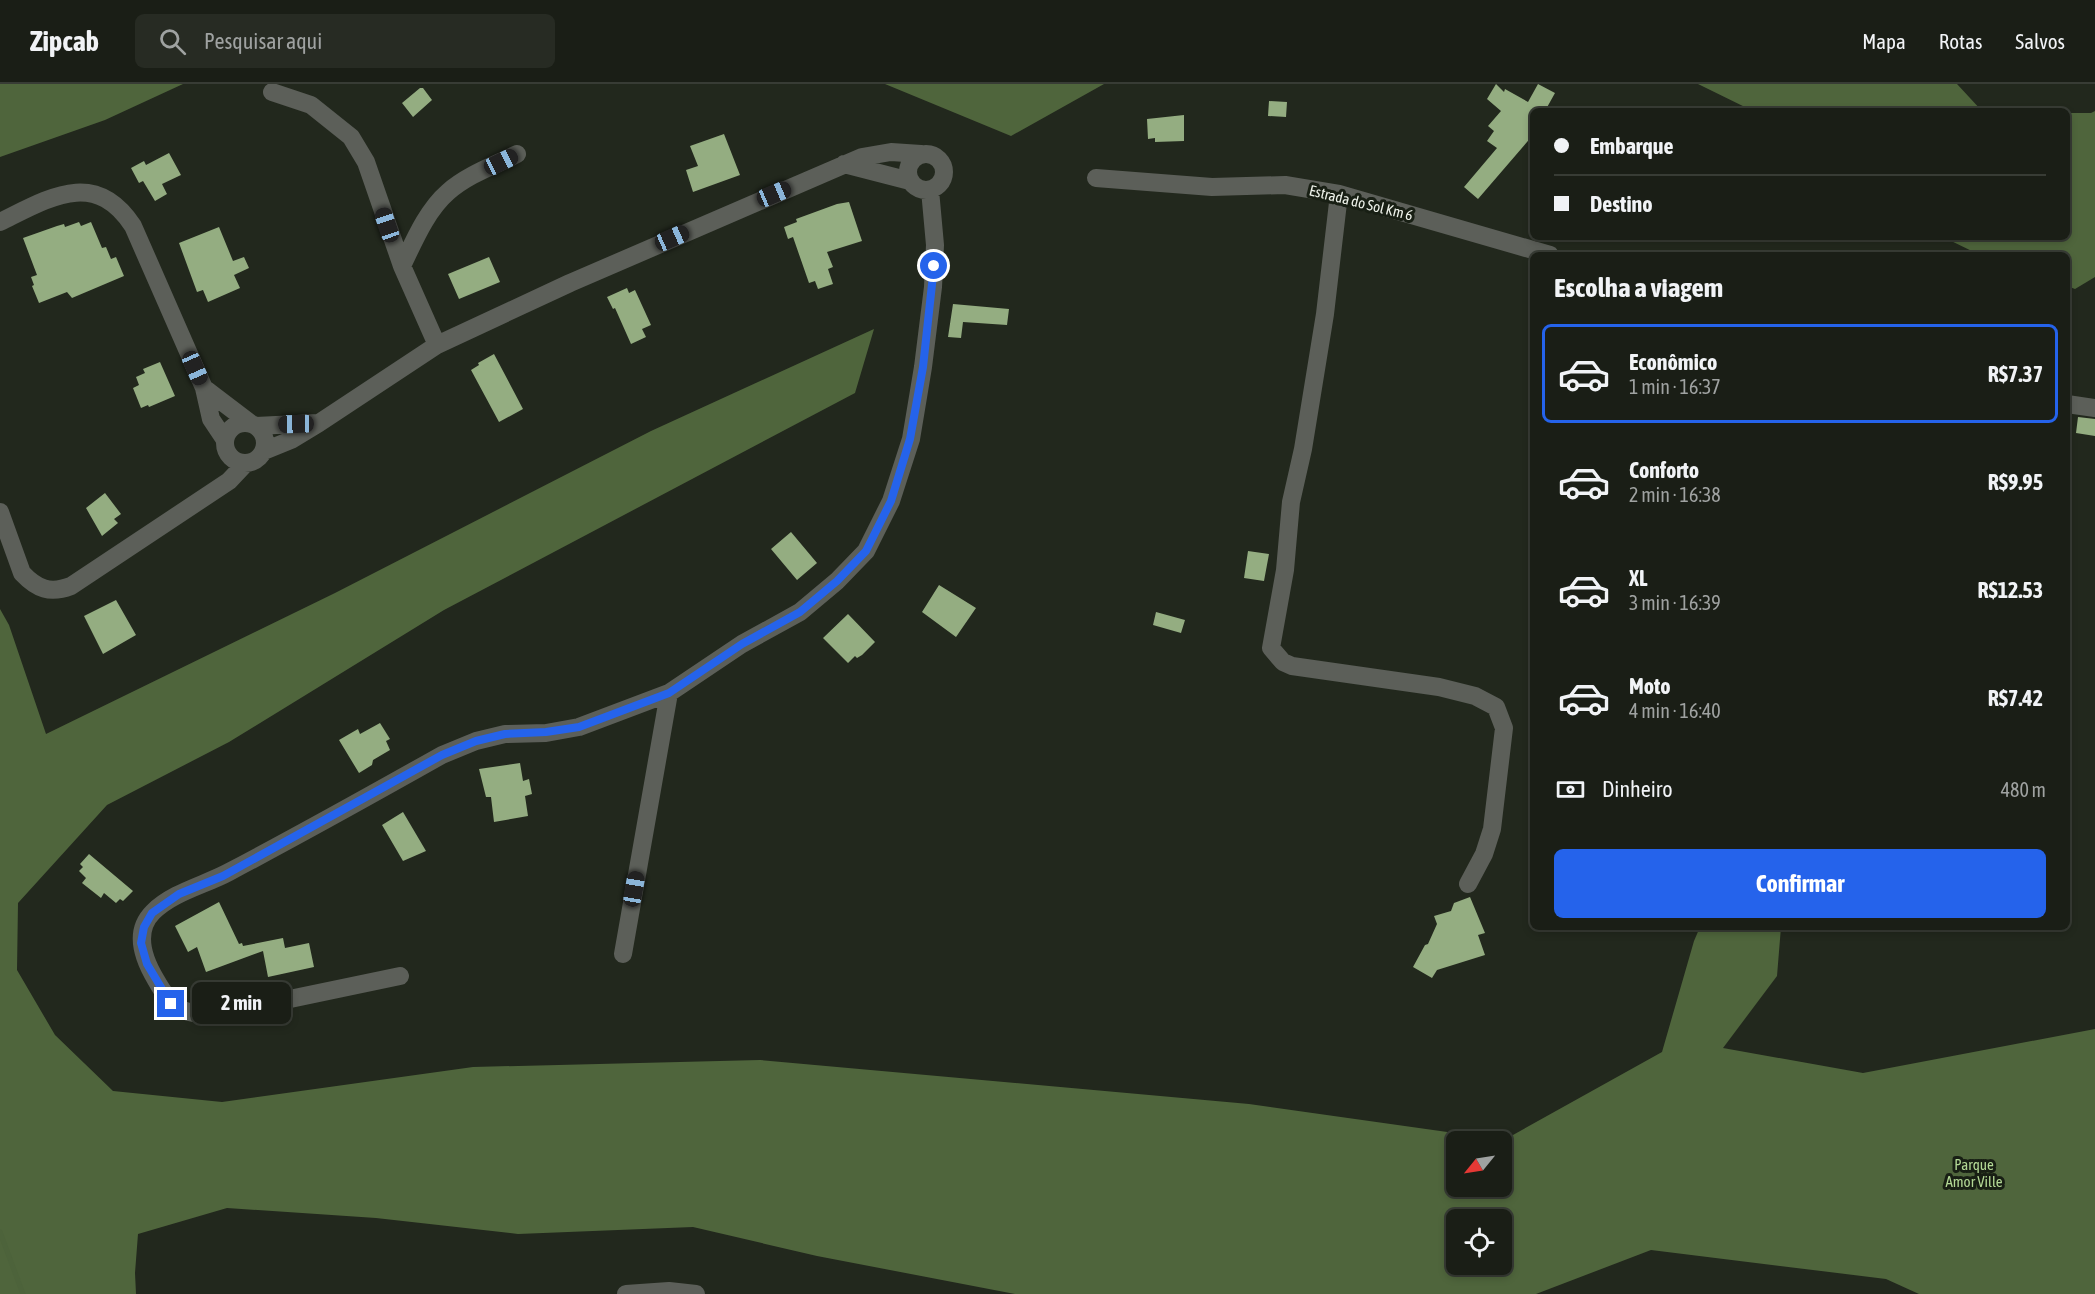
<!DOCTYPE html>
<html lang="pt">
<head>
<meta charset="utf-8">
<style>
  body { margin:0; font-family:"Asap Condensed",sans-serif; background:#272b23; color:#f1f3f6; height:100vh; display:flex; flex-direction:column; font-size:22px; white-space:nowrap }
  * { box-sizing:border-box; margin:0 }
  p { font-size:20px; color:#9fa2a1 }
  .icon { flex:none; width:33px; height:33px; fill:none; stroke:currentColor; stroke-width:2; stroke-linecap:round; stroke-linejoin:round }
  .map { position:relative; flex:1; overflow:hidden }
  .side { position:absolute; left:1530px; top:168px; width:540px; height:678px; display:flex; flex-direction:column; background:#1a1e16; border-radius:9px; box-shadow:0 3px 9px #0003,0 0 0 2px #383c35 }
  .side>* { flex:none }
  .top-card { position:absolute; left:1530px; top:24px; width:540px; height:132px; border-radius:9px; box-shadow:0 3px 9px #0003,0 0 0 2px #383c35; display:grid; align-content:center; height:132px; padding:0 24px; background:#1a1e16 }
  .needle { width:39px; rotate:240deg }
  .fabs { position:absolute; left:1446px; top:1047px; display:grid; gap:12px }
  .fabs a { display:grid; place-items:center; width:66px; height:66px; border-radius:9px; background:#1a1e16; box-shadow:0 3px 9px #0003,0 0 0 2px #383c35; font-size:30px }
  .end { position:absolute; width:27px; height:27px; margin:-14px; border:8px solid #2563eb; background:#fff; box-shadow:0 0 0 3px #fff }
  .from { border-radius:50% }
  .bubble { position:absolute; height:42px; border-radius:9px; background:#1a1e16; box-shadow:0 3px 9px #0003,0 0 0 2px #383c35; font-size:20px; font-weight:700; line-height:42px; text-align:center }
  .car { position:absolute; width:18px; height:36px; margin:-18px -9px; border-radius:8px; box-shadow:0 0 4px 2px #0007; background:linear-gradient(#222 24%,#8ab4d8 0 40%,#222 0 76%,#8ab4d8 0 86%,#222 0) }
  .top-card b { display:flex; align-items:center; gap:21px; height:57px; font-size:22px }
  .top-card b+b { border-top:2px solid #383c35 }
  .top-card i { width:15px; height:15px; background:#f1f3f6 }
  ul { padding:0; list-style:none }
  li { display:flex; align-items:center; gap:18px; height:99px; margin:0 12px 9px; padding:0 12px; border:3px solid transparent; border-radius:9px }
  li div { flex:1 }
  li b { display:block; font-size:22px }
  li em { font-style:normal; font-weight:700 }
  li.current { border-color:#2563eb }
  li>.icon { width:54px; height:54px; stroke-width:1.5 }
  h2 { padding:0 24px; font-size:27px; line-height:72px }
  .pay { display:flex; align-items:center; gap:15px; height:66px; padding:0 24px; font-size:22px }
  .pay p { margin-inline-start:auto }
  .primary-button { display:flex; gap:12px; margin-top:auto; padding:12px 24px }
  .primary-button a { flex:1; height:69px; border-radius:9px; background:#2563eb; color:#fff; font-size:24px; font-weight:700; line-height:69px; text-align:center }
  header { display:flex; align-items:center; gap:36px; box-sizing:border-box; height:84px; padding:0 30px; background:#1a1e16; border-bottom:2px solid #383c35 }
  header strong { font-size:28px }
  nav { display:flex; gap:33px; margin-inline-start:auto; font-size:21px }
  .search { width:420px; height:54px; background:#272b23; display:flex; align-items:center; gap:15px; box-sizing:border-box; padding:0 21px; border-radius:9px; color:#9fa2a1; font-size:22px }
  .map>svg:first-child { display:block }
  .forest { fill:#4f653c; fill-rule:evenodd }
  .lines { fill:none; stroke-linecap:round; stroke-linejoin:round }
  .stream { stroke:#4d633b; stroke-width:5 }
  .building { fill:#94ad81 }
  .street { stroke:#5c5f59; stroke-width:18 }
  .route { stroke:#2563eb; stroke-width:8 }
  .labels { text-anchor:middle; stroke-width:6; stroke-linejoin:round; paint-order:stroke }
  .street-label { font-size:15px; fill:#edf1e9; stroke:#181f14 }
  .park-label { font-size:15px; fill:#b3d895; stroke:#181f14 }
</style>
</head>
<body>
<header>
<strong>Zipcab</strong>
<div class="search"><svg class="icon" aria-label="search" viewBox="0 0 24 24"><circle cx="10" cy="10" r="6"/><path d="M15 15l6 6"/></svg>Pesquisar aqui</div>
<nav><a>Mapa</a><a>Rotas</a><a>Salvos</a></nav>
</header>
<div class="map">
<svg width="2095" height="1210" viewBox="0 0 2095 1210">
  <rect width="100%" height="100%" fill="#22281d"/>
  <path class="forest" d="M0 0H183L105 36 0 73Z
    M885 0H1104L1011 52Z
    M1698 0H1957L1982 27H1753Z
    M2095 27V193L2075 205 2067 202V171H1980L1943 153H2067V29H2091Z
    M874 245 855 309 444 526 229 658 107 721 18 819 17 886 55 951 113 1007 222 1018 473 983 760 976 1249 1020 1504 1056 1662 968 1694 857 1700 843H1781L1777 892 1723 964 1863 989 2095 945V1210H1919L1886 1195 1651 1166 1536 1210H1015L817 1172 693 1143 518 1150 376 1134 227 1124 138 1150 135 1189 136 1210H0V525L9 541 46 650 335 509 651 347ZM1456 1058H1502V1102H1456ZM1456 1136H1502V1180H1456Z"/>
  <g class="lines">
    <path class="stream" d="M0 1148 23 1210"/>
  </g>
  <path class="building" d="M1496 0 1504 8 1505 5 1528 18 1538 0 1555 9 1545 27H1533V51L1478 115 1464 103 1497 64 1487 57 1494 47 1488 42 1501 27 1487 15Z
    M420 4H423L432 16 413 33 402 19Z
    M1269 17 1287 18 1286 33 1268 32Z
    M1184 31V57L1155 58V54L1148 55 1147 35Z
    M724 50 740 91 693 108 686 86 698 82 690 62Z
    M169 69 181 91 162 100 167 110 155 117 143 97 139 99 131 84 144 77 146 81Z
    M849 118 862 157 827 168 833 183 828 185 833 200 818 205 815 197 809 199 793 153 788 155 784 143 797 138 796 135 837 120Z
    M79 138 81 142 91 138 102 164 106 163 111 175 116 173 124 192 72 214 67 208 39 219 32 202 34 201 31 193 37 191 23 154 57 142 64 140 65 143Z
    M219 143 233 177 244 173 249 184 234 191 240 204 208 218 203 206 197 208 179 159Z
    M489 173 500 198 459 215 448 190Z
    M627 204 629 209 635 206 651 241 642 245 646 253 631 260 615 224 613 225 607 213Z
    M953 220 1009 225 1007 241 963 238 961 254 948 253Z
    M494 270 523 325 499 338 471 286 479 281 478 279Z
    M160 278 175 312 149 323 148 321 141 324 133 304 139 301 136 293 145 289 143 285Z
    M2078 333 2095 335V352L2076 349Z
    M105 409 121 430 114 435 118 439 102 452 86 424Z
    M791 448 817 479 797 496 771 465Z
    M1248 467 1269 470 1264 497 1244 494Z
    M939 501 976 524 956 553 922 528Z
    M116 516 136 551 103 570 84 532Z
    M1156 528 1185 536 1181 549 1153 541Z
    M848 530 875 558 862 571 857 574 855 572 848 579 823 554Z
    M380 639 390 655 386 657 390 666 373 676 372 681 359 689 339 656 358 645 360 650Z
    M520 679 523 697 529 695 532 710 525 712 528 732 494 738 491 713H486L479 685Z
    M403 728 426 767 403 777 382 741Z
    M89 770 133 807 123 817 120 815 116 819 104 809 101 814 82 799 86 794 79 787 83 783 80 780Z
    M1470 813 1485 849 1478 851 1485 871 1437 886 1432 894 1413 883 1425 861 1428 860 1437 840 1434 832 1451 827 1454 819Z
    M219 818 239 860 242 859 243 862 283 854 285 864 309 859 314 883 268 893 263 867 206 888 197 863 188 868 175 842Z"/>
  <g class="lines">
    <path class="street" d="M272 8 311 21 351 53 366 78 402 182 437 261
      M908 88a18 18 0 1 1 36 0a18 18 0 1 1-36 0Z
      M844 80 910 97
      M1096 94 1212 103 1285 101 1339 110 1550 171
      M1339 110 1325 230 1303 365 1291 418 1285 486 1271 564 1283 578 1292 582 1439 603 1475 612 1496 623 1504 644 1492 745 1484 770 1468 800
      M0 138C49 114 95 84 133 142L204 304 211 335 225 356
      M402 182C414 157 427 126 448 108 467 91 495 81 517 70
      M204 304 250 339
      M2067 320 2095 324
      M225 359a20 20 0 1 1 40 0a20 20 0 1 1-40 0Z
      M256 342 317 339
      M264 367 291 356 319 339 437 261 570 199 862 73 891 68 921 70
      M0 428 22 489C37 505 50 510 71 502L229 397 245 380
      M623 870 669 609
      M400 892 213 931C180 930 172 924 156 896 144 876 133 848 153 828 173 808 205 801 229 788 301 750 371 711 442 671L476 657 505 650 546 649 579 643 669 609 742 560 800 528 837 497 866 467 891 417 911 355 923 283 933 203 935 161 930 106
      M626 1210 669 1207 696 1210"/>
  </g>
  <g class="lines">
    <path class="route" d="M171 920 147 880 141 859 144 843 152 829 179 810 223 792 442 671 476 657 505 650 546 648 579 643 669 609 742 560 800 528 837 497 866 467 891 417 910 355 923 283 934 182"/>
  </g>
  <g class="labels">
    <g class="street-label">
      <text transform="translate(1361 119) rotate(14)" y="5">Estrada do Sol Km 6</text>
    </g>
    <g class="park-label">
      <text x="1974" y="1086">Parque<tspan x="1974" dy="17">Amor Ville</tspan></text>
    </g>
  </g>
</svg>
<div class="fabs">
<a><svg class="needle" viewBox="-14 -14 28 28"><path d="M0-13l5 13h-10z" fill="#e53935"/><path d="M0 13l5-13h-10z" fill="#9fa2a1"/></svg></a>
<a><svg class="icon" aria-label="locate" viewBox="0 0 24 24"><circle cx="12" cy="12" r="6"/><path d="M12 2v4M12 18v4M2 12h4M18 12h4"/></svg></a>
</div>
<i class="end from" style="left:934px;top:182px"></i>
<i class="end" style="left:171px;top:920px"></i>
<div class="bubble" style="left:192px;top:898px;width:99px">2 min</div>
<i class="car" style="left:501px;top:78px;rotate:64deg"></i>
<i class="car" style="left:774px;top:110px;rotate:67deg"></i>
<i class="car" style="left:387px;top:141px;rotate:341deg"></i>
<i class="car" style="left:672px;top:154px;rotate:66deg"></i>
<i class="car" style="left:195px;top:284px;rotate:156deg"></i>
<i class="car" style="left:296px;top:340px;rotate:269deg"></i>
<i class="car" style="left:634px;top:805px;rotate:10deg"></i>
<div class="top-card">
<b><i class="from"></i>Embarque</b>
<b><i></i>Destino</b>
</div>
<section class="side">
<h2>Escolha a viagem</h2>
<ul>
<li class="current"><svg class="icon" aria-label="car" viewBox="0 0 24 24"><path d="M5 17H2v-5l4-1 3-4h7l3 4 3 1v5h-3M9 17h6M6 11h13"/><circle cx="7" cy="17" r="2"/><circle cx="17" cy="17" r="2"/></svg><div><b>Econômico</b><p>1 min · 16:37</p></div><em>R$7.37</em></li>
<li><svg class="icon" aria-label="car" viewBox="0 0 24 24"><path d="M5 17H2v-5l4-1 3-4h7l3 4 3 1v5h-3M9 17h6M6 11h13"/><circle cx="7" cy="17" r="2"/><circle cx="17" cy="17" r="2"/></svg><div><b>Conforto</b><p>2 min · 16:38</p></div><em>R$9.95</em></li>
<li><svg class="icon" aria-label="car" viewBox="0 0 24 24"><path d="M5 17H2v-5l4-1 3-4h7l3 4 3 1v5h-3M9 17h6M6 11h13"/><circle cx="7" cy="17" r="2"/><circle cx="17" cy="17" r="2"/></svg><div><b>XL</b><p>3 min · 16:39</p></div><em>R$12.53</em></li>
<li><svg class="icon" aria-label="car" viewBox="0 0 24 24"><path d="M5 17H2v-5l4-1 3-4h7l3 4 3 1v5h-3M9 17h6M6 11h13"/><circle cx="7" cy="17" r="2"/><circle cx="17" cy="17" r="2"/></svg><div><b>Moto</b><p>4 min · 16:40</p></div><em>R$7.42</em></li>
</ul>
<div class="pay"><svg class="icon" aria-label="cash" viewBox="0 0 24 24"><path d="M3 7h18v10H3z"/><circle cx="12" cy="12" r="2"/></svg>Dinheiro<p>480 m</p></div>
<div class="primary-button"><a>Confirmar</a></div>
</section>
</div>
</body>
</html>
